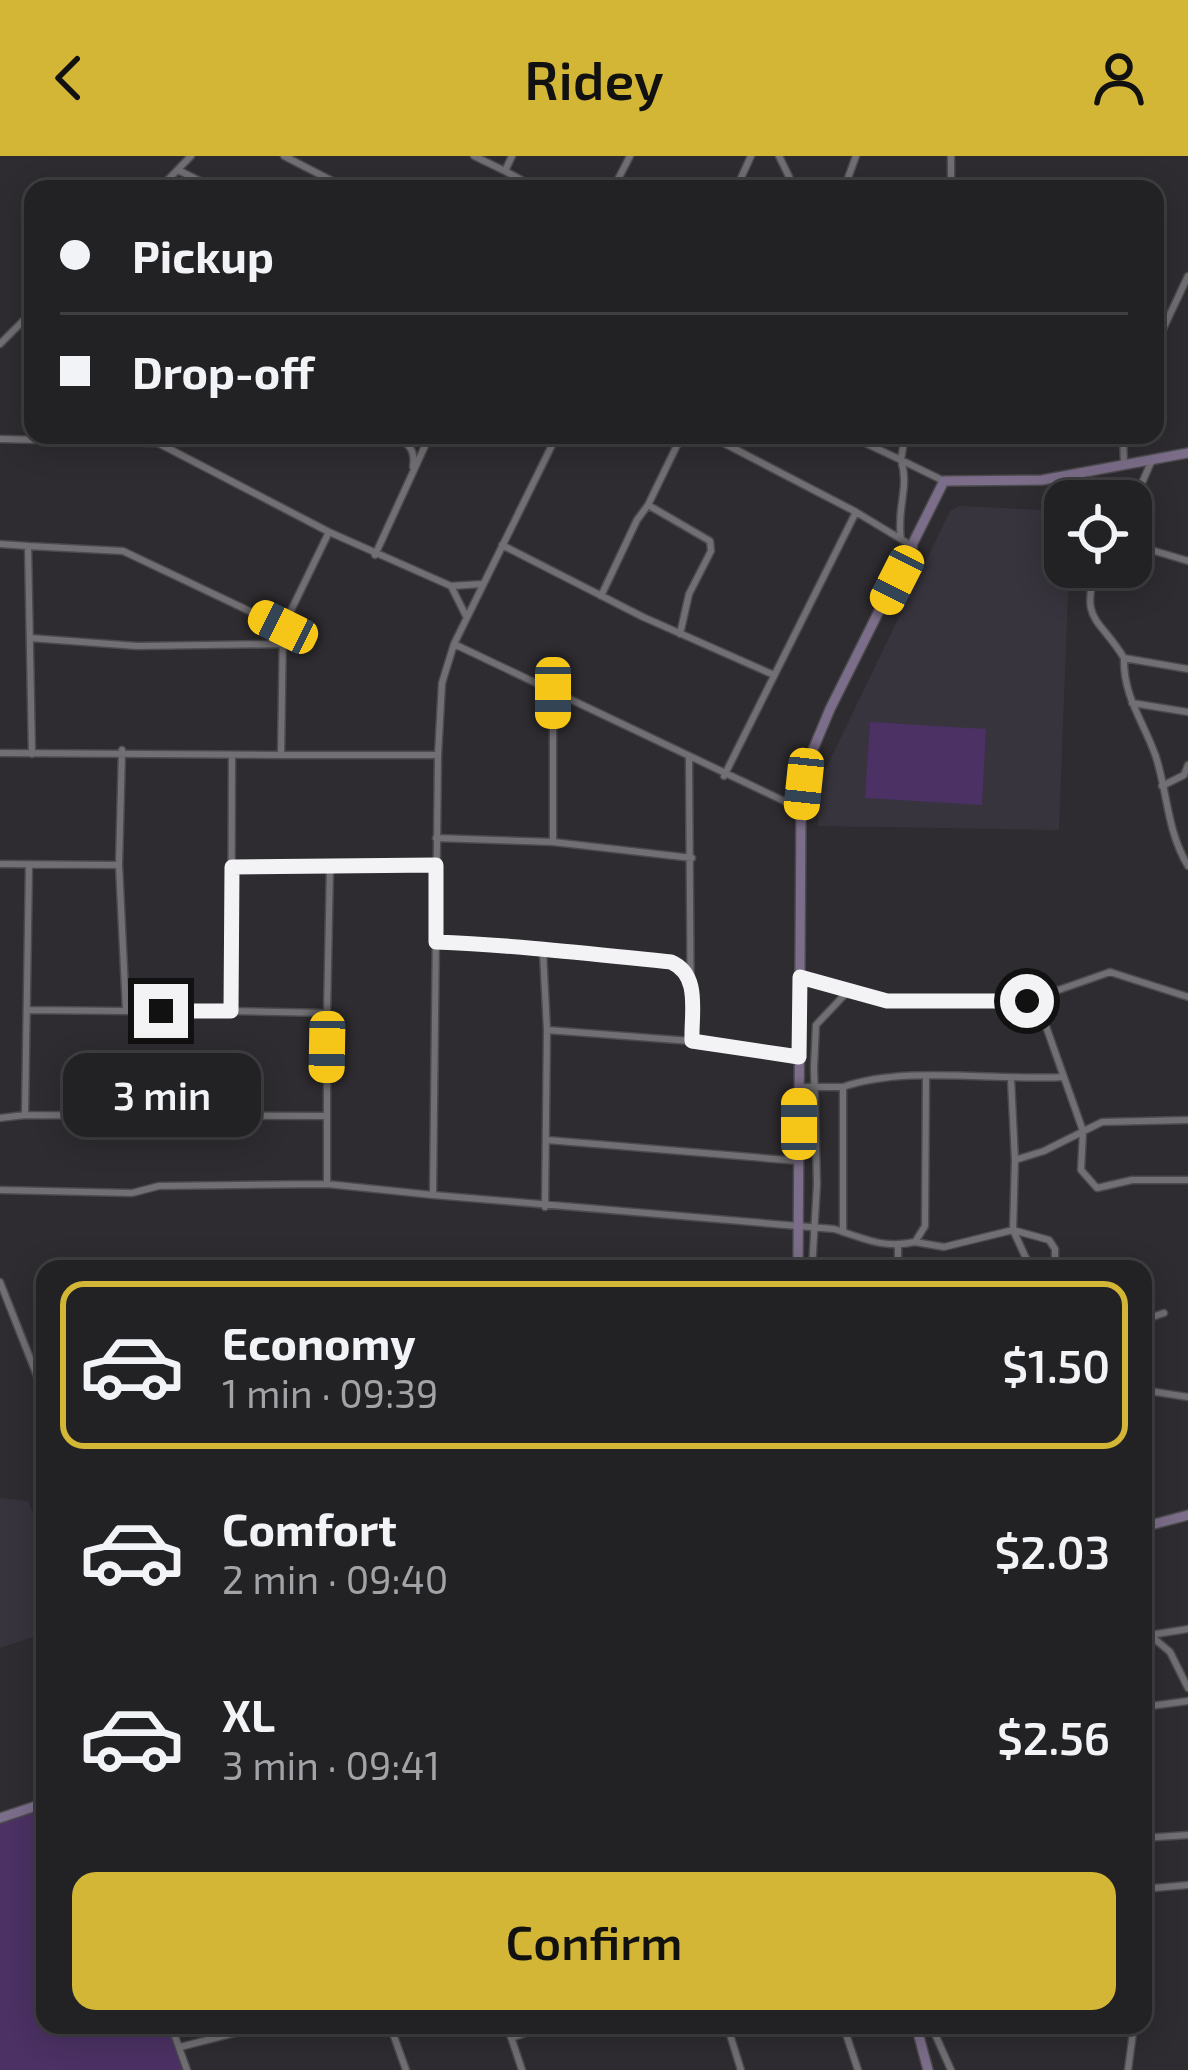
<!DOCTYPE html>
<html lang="en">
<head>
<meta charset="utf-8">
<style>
  body { margin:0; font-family:"Exo 2",sans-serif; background:#2a292c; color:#f1f3f6; height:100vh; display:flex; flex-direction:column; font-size:45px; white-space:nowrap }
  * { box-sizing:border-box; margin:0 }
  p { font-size:39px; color:#a2a3a6 }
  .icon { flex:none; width:66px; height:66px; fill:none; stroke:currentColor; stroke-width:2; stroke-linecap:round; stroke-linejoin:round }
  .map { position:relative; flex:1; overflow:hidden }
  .side { position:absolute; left:36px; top:1104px; width:1116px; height:774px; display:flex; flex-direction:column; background:#222124; border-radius:24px; box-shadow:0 6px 30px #0003,0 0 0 3px #3f3e41 }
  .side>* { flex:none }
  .hud { position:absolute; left:24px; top:24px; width:1140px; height:264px; border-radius:24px; box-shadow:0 6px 30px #0003,0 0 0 3px #3f3e41; display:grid; align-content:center; height:264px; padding:0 36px; background:#222124 }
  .tools { position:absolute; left:1044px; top:324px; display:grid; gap:24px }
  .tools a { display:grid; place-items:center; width:108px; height:108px; border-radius:24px; background:#222124; box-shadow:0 6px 30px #0003,0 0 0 3px #3f3e41; font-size:60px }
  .end { position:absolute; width:54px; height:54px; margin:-27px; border:15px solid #f3f2f5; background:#111; box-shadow:0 0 0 6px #111 }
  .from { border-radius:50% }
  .bubble { position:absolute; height:84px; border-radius:24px; background:#222124; box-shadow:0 6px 30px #0003,0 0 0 3px #3f3e41; font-size:39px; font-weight:600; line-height:84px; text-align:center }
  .car { position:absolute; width:36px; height:72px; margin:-36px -18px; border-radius:15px; box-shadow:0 0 9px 3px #0007; background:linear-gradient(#f5c518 24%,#345 0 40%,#f5c518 0 76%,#345 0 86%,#f5c518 0) }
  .hud b { display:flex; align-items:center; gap:42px; height:114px; font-size:45px }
  .hud b+b { border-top:3px solid #3f3e41 }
  .hud i { width:30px; height:30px; background:#f1f3f6 }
  ul { padding:21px 0 0; list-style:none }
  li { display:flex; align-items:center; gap:36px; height:168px; margin:0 24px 18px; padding:0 12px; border:6px solid transparent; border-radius:24px }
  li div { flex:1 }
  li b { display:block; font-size:45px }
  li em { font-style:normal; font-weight:600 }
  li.selected { border-color:#d3b635 }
  li>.icon { width:108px; height:108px; stroke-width:1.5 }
  .action { display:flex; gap:24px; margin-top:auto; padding:24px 36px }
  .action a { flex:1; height:138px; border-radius:24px; background:#d3b635; color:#111; font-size:48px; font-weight:600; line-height:138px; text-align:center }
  header { display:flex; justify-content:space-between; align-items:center; height:156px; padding:0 36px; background:#d3b635; color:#111; font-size:54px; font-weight:600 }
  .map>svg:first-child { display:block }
  .built { fill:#38343d }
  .green { fill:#4b3164 }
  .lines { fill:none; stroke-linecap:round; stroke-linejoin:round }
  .street-casing { stroke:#4b4a4d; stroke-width:9 }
  .secondary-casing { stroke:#4b4a4d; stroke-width:12 }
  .street { stroke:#716f73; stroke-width:6 }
  .secondary { stroke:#7c6e8a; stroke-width:9 }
  .route { stroke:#f3f2f5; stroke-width:15 }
</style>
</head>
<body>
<header><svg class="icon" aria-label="back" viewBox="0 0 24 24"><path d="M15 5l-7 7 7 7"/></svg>Ridey<svg class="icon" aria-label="person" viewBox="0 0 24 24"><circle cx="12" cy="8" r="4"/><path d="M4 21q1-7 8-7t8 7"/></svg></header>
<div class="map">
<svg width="1188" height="1914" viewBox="0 0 1188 1914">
  <rect width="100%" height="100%" fill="#2e2c30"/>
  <path class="built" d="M959 350 1065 355V411H1069L1059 674 818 670 819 627 950 355Z
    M0 1342 28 1345 45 1388V1477L0 1492Z"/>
  <path class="green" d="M870 566 986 573 982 649 865 642Z
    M45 1647V1869H171L187 1914H0V1662Z"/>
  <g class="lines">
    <g class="street-casing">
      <path id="street" d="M284 0 348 33
        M474 0 505 15
        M512 0 505 15 538 33
        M779 0 795 33
        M178 14 216 33
        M159 33 191 0
        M613 33 630 0
        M736 33 751 0
        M844 33 856 0
        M951 33V0
        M0 188 33 155
        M1155 190 1188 120
        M391 279C407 287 416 291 413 311
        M557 279 454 488 801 653
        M708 279 856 356
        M848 279 901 304C910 332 896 352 901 383
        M905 279 901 304 944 325
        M1123 279 1124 308
        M0 283 158 287 329 376 451 430 466 460
        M648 349 682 279
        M1131 352 1152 304
        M329 376 283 471 281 599H438
        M0 388 28 390
        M1131 388 1188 405
        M502 389 643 461 774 519
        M375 399 430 279
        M1097 411C1079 465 1099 461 1124 502L1188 513
        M451 430 482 428
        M601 440 637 364 648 349 710 385 711 395 689 438 680 478
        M30 482 137 490 281 488
        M454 488 442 527 438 599 433 1039 834 1073C864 1082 882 1093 915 1086L925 1070 926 921
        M1124 502C1123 541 1144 566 1156 601 1168 639 1167 675 1188 710
        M1132 547 1188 556
        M122 594 119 709 126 855H231
        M0 597 281 599
        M32 598 28 390 123 395 283 471
        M232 599 231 855 327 857V1028
        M689 603 691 885 799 901
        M724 620 856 356 914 391
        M1162 630 1184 619 1188 609
        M436 682 553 686 692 702
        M553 686V539
        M0 708 119 709
        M232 711H330L327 857
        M330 711 434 709
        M436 786 513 789 543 796 547 874 545 1051
        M543 796 671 806 683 811 689 820
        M801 821 888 845 977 843 1000 848 1027 845 1110 816 1188 841
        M1036 842 1083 975 1081 1014 1097 1032 1132 1024H1188
        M28 854 126 855
        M547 874 691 885
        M1011 924 1015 1004
        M799 931H843V1076
        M843 931C906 909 996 925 1064 921
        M25 959 327 960
        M0 962 25 959 29 709
        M547 984 799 1005
        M0 1034 132 1037 159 1030 327 1028 433 1039
        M915 1086 944 1091 1013 1074 1031 1113
        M898 1090V1113
        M812 1113 817 1028 814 911 816 869 850 833
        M1055 1113V1093L1049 1084 1013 1074 1015 1004 1044 995 1102 966 1188 964
        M0 1126 45 1240
        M1143 1164 1164 1157
        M1143 1234 1188 1241
        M1143 1467 1150 1479 1188 1473
        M1150 1479 1170 1496 1188 1532
        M1143 1551 1188 1545
        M1143 1682 1188 1679
        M1143 1733 1188 1729
        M171 1869 187 1914
        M390 1869 406 1914
        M507 1869 522 1914
        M727 1869 741 1914
        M843 1869 858 1914
        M931 1869 951 1914
        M511 1882 548 1869
        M180 1891 266 1869
        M1128 1914 1134 1869"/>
    </g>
    <g class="secondary-casing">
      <path id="secondary" d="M798 1113 801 653 807 608 830 553 944 325 1042 324 1188 297
        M1143 1371 1188 1359
        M0 1662 45 1647
        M916 1869 928 1914"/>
    </g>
    <use href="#street" class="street"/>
    <use href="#secondary" class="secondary"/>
  </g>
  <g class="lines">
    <path class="route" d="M161 855H231L232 711 436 709V786C515 789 592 798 671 806 701 819 691 857 692 885L799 901 800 821 887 845H1027"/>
  </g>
</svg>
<div class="tools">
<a><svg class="icon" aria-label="locate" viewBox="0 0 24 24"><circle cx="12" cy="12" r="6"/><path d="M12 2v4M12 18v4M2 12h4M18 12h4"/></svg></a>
</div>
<i class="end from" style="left:1027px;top:845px"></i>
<i class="end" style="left:161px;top:855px"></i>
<div class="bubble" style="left:63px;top:897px;width:198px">3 min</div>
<i class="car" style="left:897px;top:424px;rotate:207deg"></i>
<i class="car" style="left:283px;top:471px;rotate:296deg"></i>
<i class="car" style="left:553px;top:537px;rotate:180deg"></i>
<i class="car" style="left:804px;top:628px;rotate:186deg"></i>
<i class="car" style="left:327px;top:891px;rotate:181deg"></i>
<i class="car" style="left:799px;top:968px;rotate:0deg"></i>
<div class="hud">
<b><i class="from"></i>Pickup</b>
<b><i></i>Drop-off</b>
</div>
<section class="side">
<ul>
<li class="selected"><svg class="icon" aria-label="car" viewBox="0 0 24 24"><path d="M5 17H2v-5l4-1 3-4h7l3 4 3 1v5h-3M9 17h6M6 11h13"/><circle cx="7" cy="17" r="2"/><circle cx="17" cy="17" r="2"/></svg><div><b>Economy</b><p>1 min · 09:39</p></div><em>$1.50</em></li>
<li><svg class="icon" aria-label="car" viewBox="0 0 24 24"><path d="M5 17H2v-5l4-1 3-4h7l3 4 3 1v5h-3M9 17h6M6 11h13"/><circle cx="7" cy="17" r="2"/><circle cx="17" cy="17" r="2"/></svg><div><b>Comfort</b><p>2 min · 09:40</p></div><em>$2.03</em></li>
<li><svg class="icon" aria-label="car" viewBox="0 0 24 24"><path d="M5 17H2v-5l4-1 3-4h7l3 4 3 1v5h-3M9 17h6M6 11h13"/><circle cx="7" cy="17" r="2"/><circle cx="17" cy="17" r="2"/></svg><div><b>XL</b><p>3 min · 09:41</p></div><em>$2.56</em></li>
</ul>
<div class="action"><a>Confirm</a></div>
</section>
</div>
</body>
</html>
